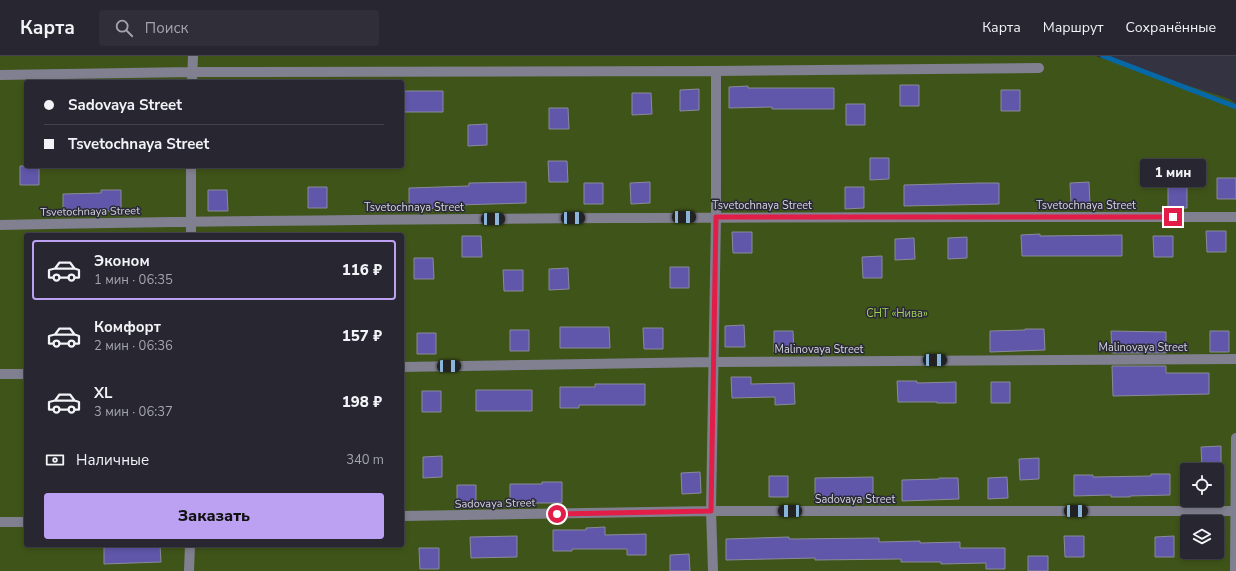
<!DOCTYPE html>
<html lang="ru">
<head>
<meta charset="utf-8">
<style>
  body { margin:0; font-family:"Nunito Sans",sans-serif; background:#2f2e39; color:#f1f3f6; height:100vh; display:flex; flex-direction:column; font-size:15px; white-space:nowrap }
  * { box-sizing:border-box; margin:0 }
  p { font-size:13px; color:#a4a5ab }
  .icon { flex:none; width:22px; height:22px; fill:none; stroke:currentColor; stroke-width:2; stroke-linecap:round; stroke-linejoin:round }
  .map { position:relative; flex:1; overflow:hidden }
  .panel { position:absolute; left:24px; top:177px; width:380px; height:314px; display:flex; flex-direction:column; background:#272631; border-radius:4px; box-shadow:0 2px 6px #0003,0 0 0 1px #43434d }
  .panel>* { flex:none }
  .banner { position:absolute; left:24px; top:24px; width:380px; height:88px; border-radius:4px; box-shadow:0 2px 6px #0003,0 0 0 1px #43434d; display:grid; align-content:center; height:88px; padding:0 20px; background:#272631 }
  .tools { position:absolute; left:1180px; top:407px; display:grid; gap:8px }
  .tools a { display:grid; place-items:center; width:44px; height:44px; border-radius:4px; background:#272631; box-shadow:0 2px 6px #0003,0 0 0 1px #43434d; font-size:20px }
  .end { position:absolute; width:18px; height:18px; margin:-9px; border:5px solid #e11d48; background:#fff; box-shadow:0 0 0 2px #fff }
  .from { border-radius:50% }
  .bubble { position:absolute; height:28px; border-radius:4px; background:#272631; box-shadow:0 2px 6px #0003,0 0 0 1px #43434d; font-size:13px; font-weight:800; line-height:28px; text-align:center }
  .car { position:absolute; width:12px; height:24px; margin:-12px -6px; border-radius:5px; box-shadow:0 0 3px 1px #0007; background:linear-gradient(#222 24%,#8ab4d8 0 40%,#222 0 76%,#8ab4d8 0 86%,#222 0) }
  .banner b { display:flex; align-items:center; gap:14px; height:38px; font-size:15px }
  .banner b+b { border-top:1px solid #43434d }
  .banner i { width:10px; height:10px; background:#f1f3f6 }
  ul { padding:7px 0 0; list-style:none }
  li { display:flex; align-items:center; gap:12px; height:60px; margin:0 8px 6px; padding:0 12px; border:2px solid transparent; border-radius:4px }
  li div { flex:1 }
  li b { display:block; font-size:15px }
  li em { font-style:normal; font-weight:800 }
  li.current { border-color:#bca0f2 }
  li>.icon { width:36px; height:36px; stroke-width:1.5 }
  .pay { display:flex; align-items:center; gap:10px; height:44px; padding:0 20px; font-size:15px }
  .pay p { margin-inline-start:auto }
  .cta { display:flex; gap:8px; margin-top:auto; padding:8px 20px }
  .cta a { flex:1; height:46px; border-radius:4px; background:#bca0f2; color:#111; font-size:16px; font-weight:800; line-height:46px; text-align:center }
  header { display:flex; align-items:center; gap:24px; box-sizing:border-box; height:56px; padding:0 20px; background:#272631; border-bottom:1px solid #43434d }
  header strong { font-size:19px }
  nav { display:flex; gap:22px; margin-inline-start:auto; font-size:14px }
  .search { width:280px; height:36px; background:#2f2e39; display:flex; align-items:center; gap:10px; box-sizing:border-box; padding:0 14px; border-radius:4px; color:#a4a5ab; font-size:15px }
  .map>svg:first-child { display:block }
  .green { fill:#3f5419; fill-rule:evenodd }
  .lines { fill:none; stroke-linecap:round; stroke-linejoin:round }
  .stream { stroke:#0768a8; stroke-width:5 }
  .building { fill:#6057aa; stroke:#8a8a9a }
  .minor { stroke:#808090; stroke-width:10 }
  .route { stroke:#e11d48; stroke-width:5 }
  .labels { text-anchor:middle; stroke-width:3; stroke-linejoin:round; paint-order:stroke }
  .street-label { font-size:11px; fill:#d3d3dc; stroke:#2a2937 }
  .park-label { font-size:11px; fill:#a4d157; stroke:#2a2937 }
</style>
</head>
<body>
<header>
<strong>Карта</strong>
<div class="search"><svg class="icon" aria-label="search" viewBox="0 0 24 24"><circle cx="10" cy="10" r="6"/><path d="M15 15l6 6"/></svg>Поиск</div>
<nav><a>Карта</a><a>Маршрут</a><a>Сохранённые</a></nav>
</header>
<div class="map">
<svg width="1236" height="515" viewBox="0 0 1236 515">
  <rect width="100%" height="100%" fill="#343341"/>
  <path class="green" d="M0 0H1095L1230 43 1236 48V515H0ZM26 26H402V110H26ZM26 179H402V489H26ZM1187 414H1217V444H1187ZM1187 466H1217V496H1187Z"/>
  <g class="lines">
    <path class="stream" d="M1103 0 1236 51"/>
  </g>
  <path class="building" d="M900 29H919V50H900Z
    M748 30V32H834V53H772V51L729 52V31Z
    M699 33V54L680 55V34Z
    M1001 34H1020V55H1001Z
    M402 35H443V56H402Z
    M632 37H651L652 58 632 59Z
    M846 48H865V69H846Z
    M549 52H568L569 73H549Z
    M487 68V89L468 90V69Z
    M870 102H889V123L870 124Z
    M548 105H567L568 126H549Z
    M20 110H39V129H20Z
    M1217 122H1236V143H1217Z
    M526 126V147L458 149V152L409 153V132L469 130V127Z
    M650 126V147L631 148 630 127Z
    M1089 126 1090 148H1071L1070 127Z
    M584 127H603V148H584Z
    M979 127H999V148L904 150V129Z
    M308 131H327V152H308Z
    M845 131H864V152L845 153Z
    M1168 131H1187V152H1168Z
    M101 134H121V155H82V159H63V138L101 137Z
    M208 134H227L228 155H208Z
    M1206 175H1226V196H1207Z
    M732 176H752V197H733Z
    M1040 178V180L1122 179V200H1022L1021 179Z
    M462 180H481L482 201H462Z
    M1153 180H1173V201H1154Z
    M967 181V202L948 203V182Z
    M914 182 915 203 895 204V183Z
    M882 200V222H863L862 201Z
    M414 202H433L434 223H414Z
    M670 211H689V232H670Z
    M568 212 569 233 549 234V213Z
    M503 214H523V235H504Z
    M744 269 745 291H725V270Z
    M560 271H609L610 292H560Z
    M643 272H663V293H644Z
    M1025 273H1044L1045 294 990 296V275L1025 274Z
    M510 274H529V295H510Z
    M774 275H793L794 296H774Z
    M1111 275 1166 276V297H1112Z
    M1210 275H1229V296H1210Z
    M417 277H436V298H417Z
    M1112 310H1166V317H1209V338L1113 340Z
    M731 321H751V328L794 327 795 348 775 349V341L732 342Z
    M897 325H917V327L956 326V347H937V346H898Z
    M991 326H1010V347H991Z
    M595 328H645V349H579V352H560V331H595Z
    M476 334H532V355H476Z
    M422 335H441V356H422Z
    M1221 390V412H1202L1201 391Z
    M442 400V421L423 422V401Z
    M1039 402V423L1020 424 1019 403Z
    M700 416 701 437 682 438 681 417Z
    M1151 418H1170V439L1130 440V441H1111V439L1074 440V419H1093V421L1151 420Z
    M769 420H788V441H769Z
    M873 421V442L815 444V422Z
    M1007 421 1008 442 988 443V422Z
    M939 422H958L959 443 902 445V424L939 423Z
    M542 426H562V447H529V449H510V428H542Z
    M457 429H476V450H457Z
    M605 471V479L646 478V499H627V493H572V495H553V474H586V472Z
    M517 480V501L471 502 470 481Z
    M1064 480H1084V501H1065Z
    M1174 480V501H1155V481Z
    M789 481V483L879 482V486L920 485V487L960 486V492H1005V513H986V507L941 508V506H901V503L815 504V502L726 504V483Z
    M104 489H160L161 506 104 508Z
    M419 492H439V513H420Z
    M689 498 690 515H670V499Z
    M1028 500H1048V515H1028Z"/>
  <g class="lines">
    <path class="minor" d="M0 19 192 16 716 15 1039 12
      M192 26 193 0
      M0 169C412 161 824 161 1236 161
      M191 179V110
      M402 311 713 306 1236 303
      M0 318H26
      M402 460 711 455H1236
      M0 466H26
      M189 515 190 489
      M713 515 711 455 716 161V15
      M1235 515 1236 382"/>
  </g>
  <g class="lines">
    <path class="route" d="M557 458 711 455 716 161H1173"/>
  </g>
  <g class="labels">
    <g class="street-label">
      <text x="762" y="153">Tsvetochnaya Street</text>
      <text x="1086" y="153">Tsvetochnaya Street</text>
      <text x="414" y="155">Tsvetochnaya Street</text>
      <text transform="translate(90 155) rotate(-1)" y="4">Tsvetochnaya Street</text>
      <text x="1143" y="295">Malinovaya Street</text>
      <text x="819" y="297">Malinovaya Street</text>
      <text x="855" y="447">Sadovaya Street</text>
      <text transform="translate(495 447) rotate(-1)" y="4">Sadovaya Street</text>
    </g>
    <g class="park-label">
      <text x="897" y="261">СНТ «Нива»</text>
    </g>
  </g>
</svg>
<div class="tools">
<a><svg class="icon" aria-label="locate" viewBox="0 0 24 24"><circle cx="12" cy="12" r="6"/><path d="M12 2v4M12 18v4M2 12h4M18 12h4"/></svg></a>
<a><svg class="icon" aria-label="layers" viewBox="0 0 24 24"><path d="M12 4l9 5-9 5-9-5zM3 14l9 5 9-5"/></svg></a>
</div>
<i class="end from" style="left:557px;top:458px"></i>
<i class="end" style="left:1173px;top:161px"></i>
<div class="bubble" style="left:1140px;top:103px;width:66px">1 мин</div>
<i class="car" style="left:684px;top:161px;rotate:90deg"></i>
<i class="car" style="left:573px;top:162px;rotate:90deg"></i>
<i class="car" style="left:493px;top:163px;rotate:89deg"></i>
<i class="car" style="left:935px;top:304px;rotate:90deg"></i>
<i class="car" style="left:449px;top:310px;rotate:89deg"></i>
<i class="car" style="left:790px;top:455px;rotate:270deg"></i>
<i class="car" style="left:1076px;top:455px;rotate:90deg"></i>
<div class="banner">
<b><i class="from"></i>Sadovaya Street</b>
<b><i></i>Tsvetochnaya Street</b>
</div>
<section class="panel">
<ul>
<li class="current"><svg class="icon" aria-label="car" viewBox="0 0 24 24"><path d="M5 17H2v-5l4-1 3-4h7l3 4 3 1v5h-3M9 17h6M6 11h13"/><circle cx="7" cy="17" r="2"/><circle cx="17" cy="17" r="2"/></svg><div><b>Эконом</b><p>1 мин · 06:35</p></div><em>116 ₽</em></li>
<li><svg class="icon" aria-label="car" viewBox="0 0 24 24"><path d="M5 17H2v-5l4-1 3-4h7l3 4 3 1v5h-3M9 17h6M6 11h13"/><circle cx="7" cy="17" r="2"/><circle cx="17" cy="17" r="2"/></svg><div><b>Комфорт</b><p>2 мин · 06:36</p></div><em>157 ₽</em></li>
<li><svg class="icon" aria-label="car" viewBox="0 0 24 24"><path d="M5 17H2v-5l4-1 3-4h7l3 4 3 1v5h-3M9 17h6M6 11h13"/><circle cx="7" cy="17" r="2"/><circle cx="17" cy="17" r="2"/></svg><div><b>XL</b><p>3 мин · 06:37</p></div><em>198 ₽</em></li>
</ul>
<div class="pay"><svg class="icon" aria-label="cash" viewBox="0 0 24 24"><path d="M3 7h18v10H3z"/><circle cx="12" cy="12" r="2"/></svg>Наличные<p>340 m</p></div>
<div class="cta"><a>Заказать</a></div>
</section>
</div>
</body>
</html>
